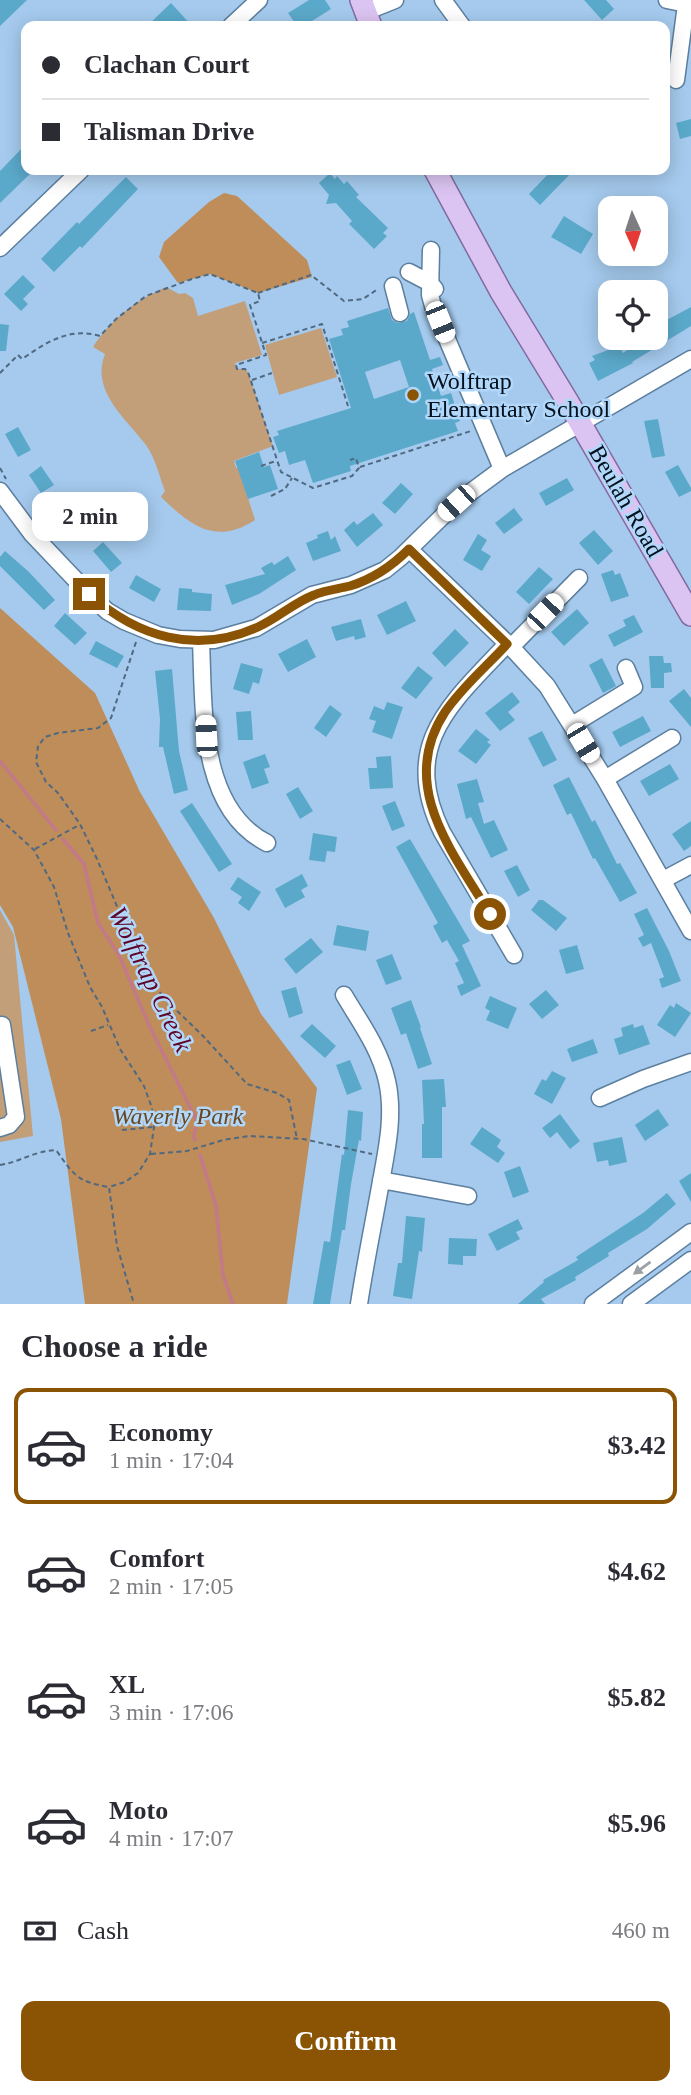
<!DOCTYPE html>
<html lang="en">
<head>
<meta charset="utf-8">
<style>
  body { margin:0; font-family:Georgia,serif; background:#f2f2f3; color:#2b2b33; height:100vh; display:flex; flex-direction:column; font-size:26px; white-space:nowrap }
  * { box-sizing:border-box; margin:0 }
  p { font-size:23px; color:#7c7c81 }
  .icon { flex:none; width:38px; height:38px; fill:none; stroke:currentColor; stroke-width:2; stroke-linecap:round; stroke-linejoin:round }
  .map { position:relative; height:1304px; overflow:hidden }
  .side { display:flex; flex-direction:column; background:#fff; flex:1 }
  .side>* { flex:none }
  .top-card { position:absolute; left:21px; top:21px; width:649px; height:154px; border-radius:14px; box-shadow:0 4px 18px #0003; display:grid; align-content:center; height:154px; padding:0 21px; background:#fff }
  .needle { width:46px; rotate:177deg }
  .fabs { position:absolute; left:598px; top:196px; display:grid; gap:14px }
  .fabs a { display:grid; place-items:center; width:70px; height:70px; border-radius:14px; background:#fff; box-shadow:0 4px 18px #0003; font-size:35px }
  .end { position:absolute; width:32px; height:32px; margin:-16px; border:9px solid #8a5404; background:#fff; box-shadow:0 0 0 4px #fff }
  .from { border-radius:50% }
  .bubble { position:absolute; height:49px; border-radius:14px; background:#fff; box-shadow:0 4px 18px #0003; font-size:23px; font-weight:800; line-height:49px; text-align:center }
  .car { position:absolute; width:21px; height:42px; margin:-21px -10px; border-radius:9px; box-shadow:0 0 5px 2px #0007; background:linear-gradient(#fff 24%,#345 0 40%,#fff 0 76%,#345 0 86%,#fff 0) }
  .top-card b { display:flex; align-items:center; gap:24px; height:66px; font-size:26px }
  .top-card b+b { border-top:2px solid #e1e1e2 }
  .top-card i { width:18px; height:18px; background:#2b2b33 }
  ul { padding:0; list-style:none }
  li { display:flex; align-items:center; gap:21px; height:116px; margin:0 14px 10px; padding:0 7px; border:4px solid transparent; border-radius:14px }
  li div { flex:1 }
  li b { display:block; font-size:26px }
  li em { font-style:normal; font-weight:800 }
  li.on { border-color:#8a5404 }
  li>.icon { width:63px; height:63px; stroke-width:1.5 }
  h2 { padding:0 21px; font-size:32px; line-height:84px }
  .pay { display:flex; align-items:center; gap:18px; height:77px; padding:0 21px; font-size:26px }
  .pay p { margin-inline-start:auto }
  .primary-button { display:flex; gap:14px; margin-top:auto; padding:14px 21px }
  .primary-button a { flex:1; height:80px; border-radius:14px; background:#8a5404; color:#fff; font-size:28px; font-weight:800; line-height:80px; text-align:center }
  .map>svg:first-child { display:block }
  .green { fill:#c29e79 }
  .forest { fill:#be8d59 }
  .lines { fill:none; stroke-linecap:round; stroke-linejoin:round }
  .stream { stroke:#c27a88; stroke-width:3.5 }
  .building { fill:#5ba9ca; fill-rule:evenodd }
  .minor-casing { stroke:#5c7f9f; stroke-width:19 }
  .major-casing { stroke:#806ba1; stroke-width:24 }
  .path { stroke:#506980; stroke-width:2; stroke-dasharray:5 3.5; stroke-linecap:butt }
  .minor { stroke:#fff; stroke-width:16 }
  .major { stroke:#dbc4f1; stroke-width:21 }
  .oneway { fill:#9ba0a5 }
  .route { stroke:#8a5404; stroke-width:9 }
  .poi-dot { fill:#8a5404; stroke:#b1d7fa; stroke-width:2.5 }
  .labels { text-anchor:middle; stroke-width:5; stroke-linejoin:round; paint-order:stroke }
  .poi-label { font-size:24px; fill:#04111d; stroke:#b1d7fa; text-anchor:start }
  .street-label { font-size:24px; fill:#04111d; stroke:#b1d7fa }
  .park-label { font-size:24px; font-style:italic; fill:#6a471f; stroke:#b1d7fa }
  .water-label { font-size:26px; font-style:italic; fill:#5f0527; stroke:#b1d7fa }
</style>
</head>
<body>
<div class="map">
<svg width="691" height="1304" viewBox="0 0 691 1304">
  <rect width="100%" height="100%" fill="#a5caed"/>
  <path class="green" d="M166 287 179 294 185 293 193 298 198 316 245 301 262 355 235 363 237 369H245L248 372 273 446 234 461 236 468 245 466 241 476 255 520C215 546 190 525 161 497L165 491C159 476 156 459 146 445 127 420 90 391 105 354L93 347C111 319 136 300 166 287Z
    M321 328 337 377 279 395 265 345Z
    M0 910 14 935 33 1136 0 1142Z"/>
  <path class="forest" d="M224 193 237 196 307 260 312 277 258 293 210 274 178 283 159 257 164 242 209 202Z
    M0 608 95 693 140 792 214 918 261 1014 317 1088 287 1304H85L61 1119 13 927 0 905Z"/>
  <g class="lines">
    <path class="stream" d="M0 761 56 830
      M63 839 84 864 98 923 119 955 149 1025 197 1121 194 1136 195 1140
      M200 1155 216 1206 223 1275 233 1304"/>
  </g>
  <path class="building" d="M0 0H27L0 26Z
    M309 0H325L331 9 304 26H297L288 13Z
    M584 0H606L614 9 602 20Z
    M171 3 192 26H147Z
    M691 119V136L680 139 676 123Z
    M26 144V170H34L0 203V171Z
    M552 170H574L540 205 529 194Z
    M330 173 335 179 337 176 344 184 347 181 359 195 356 197 388 228 383 233 387 236 374 249 349 224 352 221 336 203 326 204 329 195 319 183Z
    M126 177 138 189 82 248 80 246 54 272 41 259 77 222 79 224Z
    M564 216 593 234 581 254 551 237Z
    M23 275 35 287 23 299 28 304 21 311 4 294Z
    M691 307V326L632 362 633 363 598 381 589 363 595 360 592 356 619 346 623 353 638 343 635 338H656V310L663 322Z
    M388 308 392 320 398 323 407 321 410 314 414 312 430 360 440 357 443 365 432 369 441 396 451 393 460 421 455 423 458 431 350 466 351 471 313 483 305 460 289 465 285 451 279 453 273 437 279 435 277 431 351 408 329 339 343 335 341 329 349 327 347 321ZM400 360 409 387 374 399 365 372Z
    M0 324 9 325 6 351H0Z
    M658 419 665 456 652 458 644 421Z
    M18 427 31 450 18 457 5 434Z
    M259 452 264 467 270 465 278 489 248 499 235 461Z
    M678 465 691 488V491L679 497 665 472Z
    M41 466 54 485 41 493 29 475Z
    M567 478 574 490 546 506 539 493Z
    M401 483 413 494 395 514 382 503Z
    M68 505 88 526 78 536 58 516Z
    M514 508 523 520 504 534 495 523Z
    M373 513 383 525 357 547 344 530 354 521 357 525Z
    M594 530 613 551 598 565 579 543Z
    M328 531 331 540 335 536 341 551 313 561 306 543 318 538 317 535Z
    M478 534 487 540 481 550 491 556 482 571 463 560Z
    M103 542 122 563 111 572 93 551Z
    M5 551 29 572 55 600 44 610 0 566V557Z
    M288 556 296 570 259 594 232 605 225 585 265 574 261 568 272 562 274 565Z
    M539 567 553 579 529 604 516 592Z
    M613 570 615 575 620 573 629 596 611 602 601 574Z
    M136 575 161 589 154 602 129 588Z
    M179 588 192 589V592L212 594 211 611 177 610Z
    M406 601 416 621 387 635 377 615Z
    M577 609 589 623 564 646 551 632Z
    M65 613 87 633 75 645 54 626Z
    M634 615 643 632 614 647 608 635 626 626 623 620Z
    M361 619 366 637 355 640 354 636 336 641 331 627Z
    M455 629 469 643 445 667 432 653Z
    M307 639 316 657 288 672 278 654Z
    M96 641 124 656 117 668 89 654Z
    M649 656H663L664 663H671L672 672 664 673V688H651Z
    M602 658 616 686 603 693 589 665Z
    M241 663 263 669 259 684 253 682 249 694 233 689Z
    M418 666 433 678 416 699 401 688Z
    M172 669 179 751 188 790 174 794 163 747H159L160 719 155 671Z
    M684 689 691 698V727L669 701Z
    M512 692 520 702 508 712 515 720 500 731 485 713Z
    M387 702 403 707 392 739 372 732 376 721 369 719 374 706 384 710Z
    M330 705 342 714 326 737 314 728Z
    M251 711 253 740H238L236 712Z
    M643 716 651 731 620 747 612 732Z
    M476 729 490 740 487 742 491 745 476 764 458 751Z
    M542 731 557 760 543 767 528 738Z
    M265 754 270 767 264 769 269 783 252 789 243 762Z
    M391 756 393 788 370 789 368 768H377L376 757Z
    M670 764 679 779 649 796 640 781Z
    M569 777 592 822 595 820 617 864 620 863 637 893 620 902 595 858 593 859 571 813 567 815 553 785Z
    M477 779 484 802 478 803 484 824 494 820 508 850 491 858 471 817 466 819 457 784Z
    M298 787 313 811 300 819 286 794Z
    M395 801 405 826 392 831 382 806Z
    M192 803 232 864 219 872 180 811Z
    M691 821V846L684 851 672 834Z
    M313 833 337 837 335 852 327 851 325 862 309 860Z
    M410 839 470 941 462 945 481 986 461 996 457 986 464 983 455 963 459 961 447 940 442 943 433 926 438 923 396 847Z
    M517 865 530 890 518 897 504 871Z
    M302 874 308 886 301 890 305 897 285 908 275 889Z
    M238 877 261 892 249 911 238 903 242 897 230 889Z
    M539 900H543L567 918 556 931 531 910Z
    M647 908 669 951 681 981 662 988 659 979 664 977 651 943 643 947 638 938 644 935 634 914Z
    M337 925 369 931 366 951 333 945Z
    M311 938 323 952 296 974 284 959Z
    M577 945 584 969 566 974 559 950Z
    M392 954 402 979 386 985 376 960Z
    M296 987 303 1013 289 1018 281 991Z
    M546 990 559 1005 542 1019 529 1004Z
    M490 996 517 1008 508 1029 486 1020 490 1011 485 1008Z
    M411 1000 421 1027 420 1028 432 1064 418 1069 406 1033 401 1035 391 1008Z
    M676 1003 691 1013 675 1037 657 1025 670 1005 674 1008Z
    M312 1024 336 1046 325 1058 300 1036Z
    M633 1024 634 1028 643 1025 650 1044 619 1055 614 1039 623 1036 621 1028Z
    M593 1039 598 1053 572 1062 567 1049Z
    M350 1060 362 1089 347 1095 336 1065Z
    M552 1071 566 1078 552 1104 534 1094 542 1079 546 1081Z
    M444 1079 446 1107H442V1158H422V1124H424L422 1080Z
    M658 1109 669 1125 645 1141 635 1125Z
    M348 1110 363 1112 361 1141 359 1140 351 1184 345 1230H342L330 1304H313L324 1241 330 1242 342 1154 344 1155Z
    M560 1114 580 1141 570 1149 557 1132 550 1138 542 1128Z
    M482 1127 501 1140 497 1147 505 1153 498 1163 470 1144Z
    M622 1137 627 1162 609 1166 608 1160 597 1162 593 1143Z
    M520 1166 529 1192 513 1198 504 1172Z
    M691 1173V1202L679 1181Z
    M667 1193 676 1204 647 1229 608 1253 609 1256 575 1277 576 1280 541 1299 545 1304H518L544 1282 543 1280 578 1260 576 1257 643 1213Z
    M406 1216 425 1218 422 1252 419 1251 412 1299 393 1296 398 1263H402Z
    M518 1219 523 1229 516 1232 520 1239 497 1251 488 1234Z
    M449 1238 477 1239 476 1256H463V1265L448 1264Z"/>
  <g class="lines">
    <g class="minor-casing">
      <path id="minor" d="M443 0 462 26
        M667 0 691 5
        M365 12 395 0
        M231 26 259 0
        M676 80 686 5
        M0 248 81 170
        M431 250 430 295 433 306 502 469
        M409 272 430 283 435 289
        M393 286 400 313
        M0 491 32 534 89 594 107 611 124 621 158 635 180 639 214 640 256 628 312 595 351 585 385 570 401 557 456 503 502 469 691 359
        M409 549 511 647 547 686 605 779 691 931
        M201 641C204 706 198 808 267 843
        M507 644C452 703 399 744 442 832L514 955
        M511 647 579 578
        M572 725 634 687 626 668
        M605 779 672 738
        M663 880 691 865
        M344 995C360 1022 380 1049 387 1081 395 1116 386 1153 380 1187 373 1226 365 1265 359 1304
        M600 1098 643 1079 691 1062
        M0 1128 9 1125 16 1117 2 1025
        M381 1180 468 1196
        M593 1304 691 1232
        M631 1304 691 1260"/>
    </g>
    <g class="major-casing">
      <path id="major" d="M361 0 371 26
        M435 170 501 292 568 402 691 615"/>
    </g>
    <path class="path" d="M258 293 311 275 344 301 363 299 378 289
      M262 343 322 324 348 406
      M0 373 18 355 22 359C47 342 69 327 100 336L116 319 146 296 192 279 210 274 258 293 260 301 250 305 266 355 236 365 237 369H245L248 372 281 472 313 488 352 476 359 468 356 458 350 460
      M252 380 272 373
      M261 466 276 461
      M360 467 471 431
      M0 468 6 479
      M271 496 285 489 292 478
      M136 642 111 718 98 728 58 733 45 737 38 746 36 762 46 782 58 793 80 824 97 859 127 930 137 964 166 1000 204 1037 247 1084 277 1093 289 1100 297 1139
      M0 819 34 850 54 887 68 933 90 987 102 1007 120 1049 144 1086 152 1108 154 1127 150 1154 138 1173 125 1182 109 1187 117 1246 134 1304
      M35 849 79 825
      M91 1031 108 1025
      M122 1130 153 1127
      M151 1154 187 1151 223 1140 249 1136 303 1139 372 1154
      M0 1165C20 1162 34 1151 56 1150 74 1175 76 1181 108 1187"/>
    <use href="#minor" class="minor"/>
    <use href="#major" class="major"/>
  </g>
  <defs><path id="oneway-solid" d="M-6-.8H1V-3.2L6.5 0L1 3.2V.8H-6Z" transform="scale(1.75)"/></defs>
  <use class="oneway" href="#oneway-solid" transform="translate(642 1268) rotate(144)"/>
  <g class="lines">
    <path class="route" d="M89 594C137 637 196 655 258 627 278 618 293 603 314 595 325 590 338 589 350 586 373 579 393 565 409 549L507 644C487 666 462 687 445 712 397 785 452 851 490 914"/>
  </g>
  <circle class="poi-dot" cx="413" cy="395" r="7"/>
  <g class="labels">
    <g class="poi-label">
      <text x="427" y="389">Wolftrap<tspan x="427" dy="28">Elementary School</tspan></text>
    </g>
    <g class="street-label">
      <text transform="translate(626 501) rotate(60)" y="8">Beulah Road</text>
    </g>
    <g class="park-label">
      <text x="178" y="1124">Waverly Park</text>
    </g>
    <g class="water-label">
      <text transform="translate(151 979) rotate(64)" y="9">Wolftrap Creek</text>
    </g>
  </g>
</svg>
<div class="fabs">
<a><svg class="needle" viewBox="-14 -14 28 28"><path d="M0-13l5 13h-10z" fill="#e53935"/><path d="M0 13l5-13h-10z" fill="#7c7c81"/></svg></a>
<a><svg class="icon" aria-label="locate" viewBox="0 0 24 24"><circle cx="12" cy="12" r="6"/><path d="M12 2v4M12 18v4M2 12h4M18 12h4"/></svg></a>
</div>
<i class="end from" style="left:490px;top:914px"></i>
<i class="end" style="left:89px;top:594px"></i>
<div class="bubble" style="left:32px;top:492px;width:116px">2 min</div>
<i class="car" style="left:440px;top:322px;rotate:158deg"></i>
<i class="car" style="left:456px;top:503px;rotate:228deg"></i>
<i class="car" style="left:545px;top:612px;rotate:44deg"></i>
<i class="car" style="left:206px;top:736px;rotate:357deg"></i>
<i class="car" style="left:583px;top:743px;rotate:149deg"></i>
<div class="top-card">
<b><i class="from"></i>Clachan Court</b>
<b><i></i>Talisman Drive</b>
</div>
</div>
<section class="side">
<h2>Choose a ride</h2>
<ul>
<li class="on"><svg class="icon" aria-label="car" viewBox="0 0 24 24"><path d="M5 17H2v-5l4-1 3-4h7l3 4 3 1v5h-3M9 17h6M6 11h13"/><circle cx="7" cy="17" r="2"/><circle cx="17" cy="17" r="2"/></svg><div><b>Economy</b><p>1 min · 17:04</p></div><em>$3.42</em></li>
<li><svg class="icon" aria-label="car" viewBox="0 0 24 24"><path d="M5 17H2v-5l4-1 3-4h7l3 4 3 1v5h-3M9 17h6M6 11h13"/><circle cx="7" cy="17" r="2"/><circle cx="17" cy="17" r="2"/></svg><div><b>Comfort</b><p>2 min · 17:05</p></div><em>$4.62</em></li>
<li><svg class="icon" aria-label="car" viewBox="0 0 24 24"><path d="M5 17H2v-5l4-1 3-4h7l3 4 3 1v5h-3M9 17h6M6 11h13"/><circle cx="7" cy="17" r="2"/><circle cx="17" cy="17" r="2"/></svg><div><b>XL</b><p>3 min · 17:06</p></div><em>$5.82</em></li>
<li><svg class="icon" aria-label="car" viewBox="0 0 24 24"><path d="M5 17H2v-5l4-1 3-4h7l3 4 3 1v5h-3M9 17h6M6 11h13"/><circle cx="7" cy="17" r="2"/><circle cx="17" cy="17" r="2"/></svg><div><b>Moto</b><p>4 min · 17:07</p></div><em>$5.96</em></li>
</ul>
<div class="pay"><svg class="icon" aria-label="cash" viewBox="0 0 24 24"><path d="M3 7h18v10H3z"/><circle cx="12" cy="12" r="2"/></svg>Cash<p>460 m</p></div>
<div class="primary-button"><a>Confirm</a></div>
</section>
</body>
</html>
